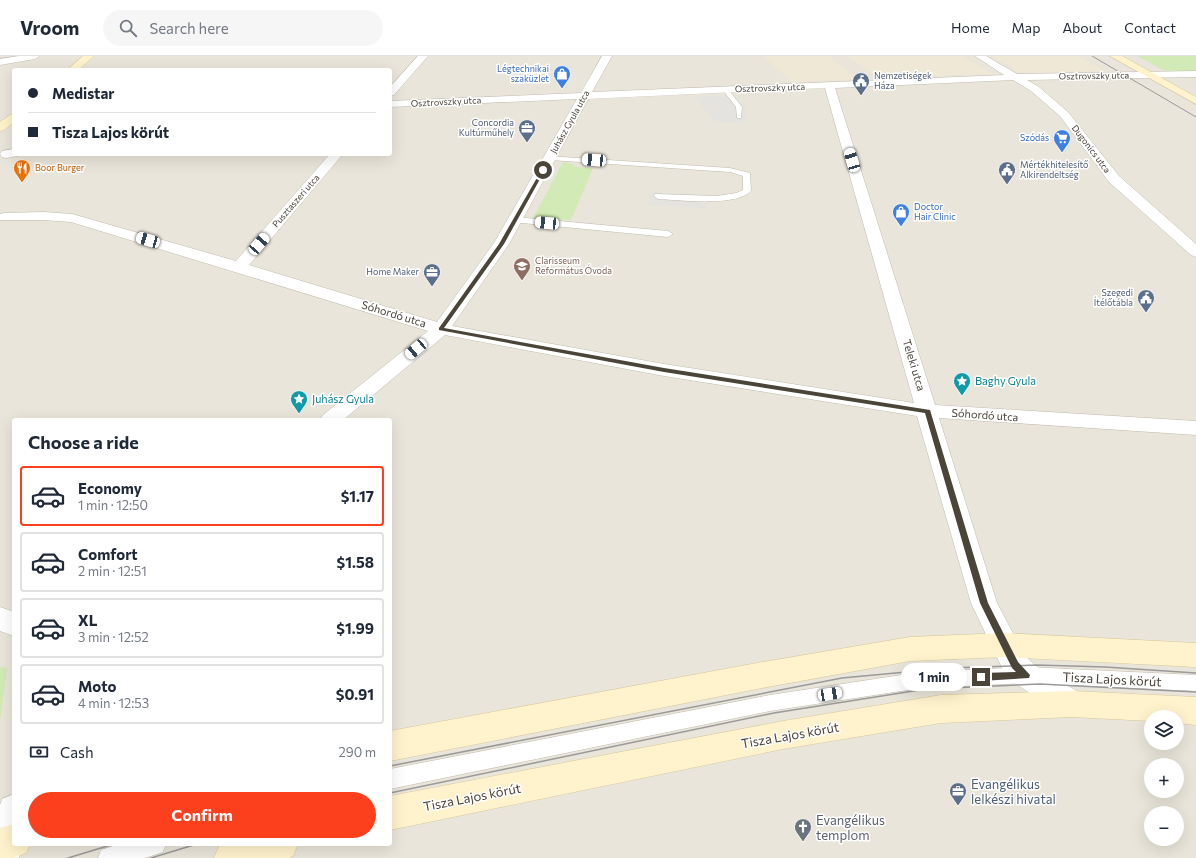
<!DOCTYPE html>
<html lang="en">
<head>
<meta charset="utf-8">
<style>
  body { margin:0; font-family:Commissioner,sans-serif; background:#f6f6f7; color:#1f2937; height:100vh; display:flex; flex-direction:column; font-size:15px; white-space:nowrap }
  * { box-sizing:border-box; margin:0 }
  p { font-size:13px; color:#747a83 }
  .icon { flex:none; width:22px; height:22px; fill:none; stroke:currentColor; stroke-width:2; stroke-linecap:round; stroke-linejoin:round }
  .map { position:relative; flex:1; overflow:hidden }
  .drawer { position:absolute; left:12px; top:362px; width:380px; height:428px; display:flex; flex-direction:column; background:#fff; border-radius:4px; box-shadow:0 4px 16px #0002 }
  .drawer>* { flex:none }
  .hud { position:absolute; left:12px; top:12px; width:380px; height:88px; border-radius:4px; box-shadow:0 4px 16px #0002; display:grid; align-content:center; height:88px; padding:0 16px; background:#fff }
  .controls { position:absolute; left:1144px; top:654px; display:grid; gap:8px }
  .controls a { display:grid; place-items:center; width:40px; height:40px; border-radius:50%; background:#fff; box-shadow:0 4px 16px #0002; font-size:20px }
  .end { position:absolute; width:18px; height:18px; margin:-9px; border:5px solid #4b4439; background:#fff; box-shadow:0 0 0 2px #fff }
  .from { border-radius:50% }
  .bubble { position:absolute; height:28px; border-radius:14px; background:#fff; box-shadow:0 4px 16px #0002; font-size:13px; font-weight:700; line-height:28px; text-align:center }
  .car { position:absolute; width:12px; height:24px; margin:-12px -6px; border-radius:5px; box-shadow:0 0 3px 1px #0007; background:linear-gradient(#fff 24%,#345 0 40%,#fff 0 76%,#345 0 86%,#fff 0) }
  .hud b { display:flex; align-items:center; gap:14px; height:38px; font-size:15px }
  .hud b+b { border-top:1px solid #e0e1e3 }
  .hud i { width:10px; height:10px; background:#1f2937 }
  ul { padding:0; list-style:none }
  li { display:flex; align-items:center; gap:12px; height:60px; margin:0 8px 6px; padding:0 8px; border:2px solid #e0e1e3; border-radius:4px }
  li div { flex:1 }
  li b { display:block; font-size:15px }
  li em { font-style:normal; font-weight:700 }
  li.current { border-color:#fc3f1d }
  li>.icon { width:36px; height:36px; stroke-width:1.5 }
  h2 { padding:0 16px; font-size:18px; line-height:48px }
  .pay { display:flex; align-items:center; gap:10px; height:44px; padding:0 16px; font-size:15px }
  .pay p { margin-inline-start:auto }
  .button { display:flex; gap:8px; margin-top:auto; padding:8px 16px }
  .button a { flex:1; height:46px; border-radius:24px; background:#fc3f1d; color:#fff; font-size:16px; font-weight:700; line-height:46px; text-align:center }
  header { display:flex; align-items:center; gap:24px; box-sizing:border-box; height:56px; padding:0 20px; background:#fff; border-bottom:1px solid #e0e1e3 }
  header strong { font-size:19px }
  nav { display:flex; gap:22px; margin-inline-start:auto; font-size:14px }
  .search { width:280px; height:36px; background:#f6f6f7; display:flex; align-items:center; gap:10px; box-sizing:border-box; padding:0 14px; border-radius:22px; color:#747a83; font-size:15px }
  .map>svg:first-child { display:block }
  .residential { fill:#eae5da; fill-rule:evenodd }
  .education { fill:#efe8d6 }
  .green { fill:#d2eab5 }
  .parking { fill:#e5e3e0 }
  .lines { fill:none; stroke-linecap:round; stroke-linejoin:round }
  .lane-casing { stroke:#c2bbae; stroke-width:1 }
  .street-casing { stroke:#c2bbae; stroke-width:1 }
  .secondary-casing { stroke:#d6c79b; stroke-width:1 }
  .lane { fill:#fff; fill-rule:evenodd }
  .street { fill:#fff; fill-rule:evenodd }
  .secondary { fill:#fff3cd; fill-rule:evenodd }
  .tram-far1 { stroke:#9a9a9a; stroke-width:1 }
  .tram { stroke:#9a9a9a; stroke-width:1.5 }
  .route { fill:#4b4439 }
  .labels { text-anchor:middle; stroke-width:3; stroke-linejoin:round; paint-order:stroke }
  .far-shop-label { font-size:9px; fill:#366cbe; stroke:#fff; text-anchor:end }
  .far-service-label { font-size:9px; fill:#4e5e75; stroke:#fff; text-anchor:end }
  .far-street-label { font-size:9px; fill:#4b4439; stroke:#fff }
  .far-food-label { font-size:9px; fill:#c56008; stroke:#fff; text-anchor:start }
  .far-education-label { font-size:9px; fill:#785e54; stroke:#fff; text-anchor:start }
  .street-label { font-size:11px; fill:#4b4439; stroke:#fff }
  .culture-label { font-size:11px; fill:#0d838f; stroke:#fff; text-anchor:start }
  .near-street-label { font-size:13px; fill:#4b4439; stroke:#fff }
  .near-service-label { font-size:13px; fill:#4e5e75; stroke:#fff; text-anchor:start }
  .near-worship-label { font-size:13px; fill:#5b616d; stroke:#fff; text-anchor:start }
</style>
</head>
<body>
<header>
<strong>Vroom</strong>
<div class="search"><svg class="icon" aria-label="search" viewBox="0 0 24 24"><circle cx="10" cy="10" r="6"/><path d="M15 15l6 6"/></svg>Search here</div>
<nav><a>Home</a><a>Map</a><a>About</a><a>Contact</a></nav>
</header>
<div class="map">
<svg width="1196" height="802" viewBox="0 0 1196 802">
  <rect width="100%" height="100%" fill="#f6f3ec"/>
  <path class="residential" d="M0 0H1196V802H0ZM14 14H390V98H14ZM14 364H390V788H14ZM1151 661H1177V687H1151ZM1151 709H1177V735H1151ZM1151 757H1177V783H1151Z"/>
  <path class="education" d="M764 0H829L858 23 792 26Z
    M848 0H962L993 18 877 22Z
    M991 0H1079L1104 15 1020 17Z"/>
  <path class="green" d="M1137 0H1196V18L1172 19Z
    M563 106 573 108 575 111 593 112 571 164 533 162Z
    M0 611 7 612 0 665Z"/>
  <path class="parking" d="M735 39 746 52V67L715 66 695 41Z
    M652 136 708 139 706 152 648 149Z"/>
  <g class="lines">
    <g class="lane-casing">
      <path id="lane" d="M724 33H728L742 51 741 62H737L736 51 723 34Z
        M547 100 730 112 750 117 751 135C736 151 679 144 658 143L654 140 655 138 717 140 736 137 743 134V120L730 116 550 104H547Z
        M515 161 668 175 673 178 668 181 512 166 510 164Z
        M1026 611 1196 619V635L1026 627 921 632 770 655 390 733V713L770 639 921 616Z
        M119 788H166L163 796 145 802H98L101 794Z"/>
    </g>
    <g class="street-casing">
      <path id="street" d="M19 0H40L35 3 0 9V3Z
        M418 0H428L394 39 390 40V31Z
        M602 0H612L592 36 1004 19 975 0H986L1017 18 1196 15V21L1027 24 1039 31 1068 56 1119 120 1196 188V201L1191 199 1109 126 1060 60 1031 35 1013 24 835 32 935 349 1196 365V379L939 362 997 547 1025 600 1036 610 1083 639 1087 648 1083 657 1072 661 1061 657 1016 628 1005 618 971 547 917 360 664 320 445 279 343 364H320L323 359 428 275 71 166 44 164H0V158L4 157 44 156 72 158 236 205 330 98H343L249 209 437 266 494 187 577 43 390 51V45L581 37ZM825 32 914 347 664 308 452 270 509 188 588 43Z
        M14 93V98H19L18 100 6 102 2 101 0 98 2 95Z
        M0 551 14 556V580L0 575Z
        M14 738V788H23L19 802H0V749L2 743Z"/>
    </g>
    <g class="secondary-casing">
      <path id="secondary" d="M83 0H94L78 14H67Z
        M1110 0H1122L1196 41V48Z
        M14 58V66L4 74 0 75V66L10 59Z
        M1004 577 1196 587V611L1004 601 910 605 757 633 390 705V675L757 607 910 581Z
        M1072 635 1196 641V669L1177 667V661H1151V665L1072 661 941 667 783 693 390 774V740L783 665 941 639Z
        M14 768V788H30L26 797 14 802H0V772Z
        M223 788H298L293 800 289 802H214L219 790Z"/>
    </g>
    <use href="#lane" class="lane"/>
    <use href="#street" class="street"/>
    <use href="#secondary" class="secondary"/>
    <path class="tram-far1" d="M1092 0 1196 61"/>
    <path class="tram" d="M390 710 842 622 949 612 1037 609 1105 611 1196 617
      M390 737 774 657 926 633 1040 628 1196 636
      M68 802 114 788
      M151 802 197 788"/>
  </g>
  <path class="route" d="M542 113 545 114 504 188 444 272 664 312 930 354 988 547 1018 606 1030 619 1029 622 981 625 977 621 981 617 1016 616 1012 612 980 547 925 357 664 316 439 274V272L499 188Z"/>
  <defs>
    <g id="shop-pin" transform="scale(0.9)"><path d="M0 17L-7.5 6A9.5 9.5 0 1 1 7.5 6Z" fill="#3f7fe0" stroke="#fff"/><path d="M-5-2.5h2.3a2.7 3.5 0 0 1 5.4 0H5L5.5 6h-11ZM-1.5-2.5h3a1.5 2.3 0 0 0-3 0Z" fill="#fff"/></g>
    <g id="civic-pin" transform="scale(0.9)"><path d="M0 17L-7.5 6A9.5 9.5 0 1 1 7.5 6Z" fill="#5c6f8a" stroke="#fff"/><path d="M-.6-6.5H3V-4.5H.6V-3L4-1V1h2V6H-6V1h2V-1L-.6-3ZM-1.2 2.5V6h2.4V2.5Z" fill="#fff"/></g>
    <g id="office-pin" transform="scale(0.9)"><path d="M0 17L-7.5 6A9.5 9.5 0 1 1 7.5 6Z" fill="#5c6f8a" stroke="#fff"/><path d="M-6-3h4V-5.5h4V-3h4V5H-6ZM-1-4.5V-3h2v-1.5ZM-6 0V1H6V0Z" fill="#fff"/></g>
    <g id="supermarket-pin" transform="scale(0.9)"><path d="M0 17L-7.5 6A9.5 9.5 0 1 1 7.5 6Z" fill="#3f7fe0" stroke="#fff"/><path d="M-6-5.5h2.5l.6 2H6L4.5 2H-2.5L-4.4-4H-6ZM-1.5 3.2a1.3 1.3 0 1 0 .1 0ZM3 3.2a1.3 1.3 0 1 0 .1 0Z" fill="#fff"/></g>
    <g id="restaurant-pin" transform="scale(0.9)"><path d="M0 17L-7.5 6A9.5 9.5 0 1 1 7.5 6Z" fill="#e8710a" stroke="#fff"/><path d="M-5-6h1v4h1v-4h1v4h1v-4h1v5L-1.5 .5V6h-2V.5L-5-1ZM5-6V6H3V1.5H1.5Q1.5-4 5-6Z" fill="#fff"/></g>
    <g id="school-pin" transform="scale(0.9)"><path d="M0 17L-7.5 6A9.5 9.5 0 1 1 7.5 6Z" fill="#8d6e63" stroke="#fff"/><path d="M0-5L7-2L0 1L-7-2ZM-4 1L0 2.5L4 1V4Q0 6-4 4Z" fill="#fff"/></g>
    <g id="sight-pin" transform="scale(0.9)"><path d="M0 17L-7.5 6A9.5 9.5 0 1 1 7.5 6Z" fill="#0f9aa8" stroke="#fff"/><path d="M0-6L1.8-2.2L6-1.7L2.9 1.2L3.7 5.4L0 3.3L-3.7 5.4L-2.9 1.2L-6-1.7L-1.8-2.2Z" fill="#fff"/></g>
    <g id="church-pin" transform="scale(0.9)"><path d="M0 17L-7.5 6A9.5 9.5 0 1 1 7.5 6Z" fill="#6b7280" stroke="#fff"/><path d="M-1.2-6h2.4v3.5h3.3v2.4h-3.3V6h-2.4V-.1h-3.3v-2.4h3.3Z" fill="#fff"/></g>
  </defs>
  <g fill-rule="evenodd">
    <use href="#shop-pin" x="562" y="18"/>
    <use href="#civic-pin" x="861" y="25"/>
    <use href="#office-pin" x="527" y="72"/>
    <use href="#supermarket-pin" x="1062" y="82"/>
    <use href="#restaurant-pin" x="22" y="112"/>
    <use href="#civic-pin" x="1007" y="114"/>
    <use href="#shop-pin" x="901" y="156"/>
    <use href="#school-pin" x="522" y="210"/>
    <use href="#office-pin" x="432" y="216"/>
    <use href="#civic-pin" x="1146" y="242"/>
    <use href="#sight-pin" x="962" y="325"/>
    <use href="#sight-pin" x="299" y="343"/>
    <use href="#office-pin" x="958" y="735"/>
    <use href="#church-pin" x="803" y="771"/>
  </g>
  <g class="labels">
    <g class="far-shop-label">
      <text x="549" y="16">Légtechnikai<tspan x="549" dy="10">szaküzlet</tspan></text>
      <text x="1049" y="85">Szódás</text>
      <text x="914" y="154" text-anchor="start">Doctor<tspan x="914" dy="10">Hair Clinic</tspan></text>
    </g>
    <g class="far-service-label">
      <text x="874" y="23" text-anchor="start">Nemzetiségek<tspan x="874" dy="10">Háza</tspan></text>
      <text x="514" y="70">Concordia<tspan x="514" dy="10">Kultúrműhely</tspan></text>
      <text x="1020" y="112" text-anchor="start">Mértékhitelesítő<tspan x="1020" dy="10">Alkirendeltség</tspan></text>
      <text x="419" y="219">Home Maker</text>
      <text x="1133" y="240">Szegedi<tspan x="1133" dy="10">Ítélőtábla</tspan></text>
    </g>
    <g class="far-street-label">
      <text transform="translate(1094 20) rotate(-1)" y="3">Osztrovszky utca</text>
      <text transform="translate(770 32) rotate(-2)" y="3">Osztrovszky utca</text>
      <text transform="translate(446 46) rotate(-3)" y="3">Osztrovszky utca</text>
      <text transform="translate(570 66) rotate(-61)" y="3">Juhász Gyula utca</text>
      <text transform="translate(1091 93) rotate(53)" y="3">Dugonics utca</text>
      <text transform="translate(296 145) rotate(-49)" y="3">Pusztaszeri utca</text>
    </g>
    <g class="far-food-label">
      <text x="35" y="115">Boor Burger</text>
    </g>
    <g class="far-education-label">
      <text x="535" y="208">Clarisseum<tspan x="535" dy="10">Református Óvoda</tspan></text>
    </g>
    <g class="street-label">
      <text transform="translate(394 258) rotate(17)" y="4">Sóhordó utca</text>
      <text transform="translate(914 309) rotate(73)" y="4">Teleki utca</text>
      <text transform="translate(985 359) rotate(4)" y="4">Sóhordó utca</text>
    </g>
    <g class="culture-label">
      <text x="975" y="329">Baghy Gyula</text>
      <text x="312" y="347">Juhász Gyula</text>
    </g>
    <g class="near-street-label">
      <text transform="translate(1112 623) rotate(3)" y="5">Tisza Lajos körút</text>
      <text transform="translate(790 679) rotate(-10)" y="5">Tisza Lajos körút</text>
      <text transform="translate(472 741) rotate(-11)" y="5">Tisza Lajos körút</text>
    </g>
    <g class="near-service-label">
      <text x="971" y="733">Evangélikus<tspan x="971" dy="15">lelkészi hivatal</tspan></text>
    </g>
    <g class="near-worship-label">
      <text x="816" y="769">Evangélikus<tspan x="816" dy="15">templom</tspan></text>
    </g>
  </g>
</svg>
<div class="controls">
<a><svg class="icon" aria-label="layers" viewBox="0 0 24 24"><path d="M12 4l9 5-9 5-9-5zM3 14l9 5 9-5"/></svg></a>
<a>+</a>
<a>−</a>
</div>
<i class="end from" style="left:543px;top:114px"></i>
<i class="end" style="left:981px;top:621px"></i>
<div class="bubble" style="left:901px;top:607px;width:66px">1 min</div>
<i class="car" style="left:594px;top:104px;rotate:274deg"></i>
<i class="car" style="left:852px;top:104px;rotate:343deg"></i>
<i class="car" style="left:547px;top:167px;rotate:275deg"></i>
<i class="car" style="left:148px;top:184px;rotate:286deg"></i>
<i class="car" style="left:259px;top:188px;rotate:41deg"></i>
<i class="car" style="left:416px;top:293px;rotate:230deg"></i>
<i class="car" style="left:830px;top:638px;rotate:81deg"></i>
<div class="hud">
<b><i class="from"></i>Medistar</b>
<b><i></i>Tisza Lajos körút</b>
</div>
<section class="drawer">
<h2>Choose a ride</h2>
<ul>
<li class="current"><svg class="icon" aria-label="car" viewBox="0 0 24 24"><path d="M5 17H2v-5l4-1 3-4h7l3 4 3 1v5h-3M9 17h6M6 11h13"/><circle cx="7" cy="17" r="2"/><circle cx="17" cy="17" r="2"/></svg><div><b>Economy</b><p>1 min · 12:50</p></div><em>$1.17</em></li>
<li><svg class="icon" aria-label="car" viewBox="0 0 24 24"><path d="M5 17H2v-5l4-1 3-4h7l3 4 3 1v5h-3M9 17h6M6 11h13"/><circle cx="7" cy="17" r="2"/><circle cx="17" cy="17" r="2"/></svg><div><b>Comfort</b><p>2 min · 12:51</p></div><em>$1.58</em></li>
<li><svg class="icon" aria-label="car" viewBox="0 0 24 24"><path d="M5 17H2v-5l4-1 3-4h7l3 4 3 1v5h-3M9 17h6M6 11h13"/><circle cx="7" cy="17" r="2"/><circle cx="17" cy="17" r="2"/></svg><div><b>XL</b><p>3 min · 12:52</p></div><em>$1.99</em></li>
<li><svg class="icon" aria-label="car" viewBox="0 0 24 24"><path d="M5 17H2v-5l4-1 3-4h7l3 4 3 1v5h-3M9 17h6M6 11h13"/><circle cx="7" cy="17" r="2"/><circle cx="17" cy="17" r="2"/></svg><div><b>Moto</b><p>4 min · 12:53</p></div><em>$0.91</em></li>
</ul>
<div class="pay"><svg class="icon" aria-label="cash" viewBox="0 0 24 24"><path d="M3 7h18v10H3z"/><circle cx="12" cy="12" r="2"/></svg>Cash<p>290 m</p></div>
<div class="button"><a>Confirm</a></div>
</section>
</div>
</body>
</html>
